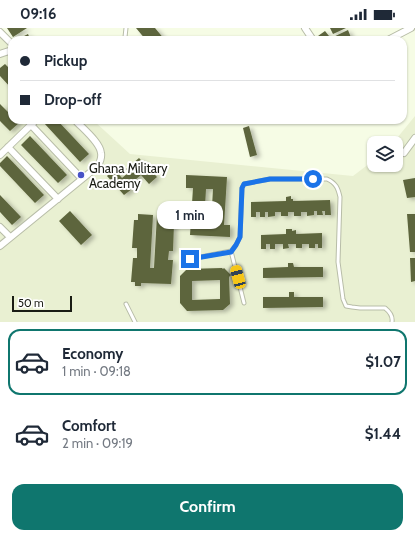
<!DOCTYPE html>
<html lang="en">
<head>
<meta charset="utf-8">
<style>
  body { margin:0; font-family:Cabin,sans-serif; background:#f6f6f7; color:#1f2937; height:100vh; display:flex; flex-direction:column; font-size:15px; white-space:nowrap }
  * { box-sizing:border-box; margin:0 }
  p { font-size:13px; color:#747a83 }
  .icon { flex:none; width:22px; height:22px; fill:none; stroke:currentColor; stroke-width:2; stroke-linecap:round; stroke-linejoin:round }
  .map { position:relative; height:294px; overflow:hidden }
  .sheet { display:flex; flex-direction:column; background:#fff; flex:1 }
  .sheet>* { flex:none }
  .hud { position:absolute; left:8px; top:8px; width:399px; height:88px; border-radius:12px; box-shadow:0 1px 3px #0004; display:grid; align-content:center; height:88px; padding:0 12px; background:#fff }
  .controls { position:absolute; left:367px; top:108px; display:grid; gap:8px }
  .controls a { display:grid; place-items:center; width:36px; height:36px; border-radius:8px; background:#fff; box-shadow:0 1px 3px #0004; font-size:20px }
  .scale { position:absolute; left:12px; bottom:10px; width:60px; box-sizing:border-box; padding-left:4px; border:2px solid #1a1c14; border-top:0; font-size:11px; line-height:14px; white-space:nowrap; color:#1a1c14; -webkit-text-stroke:3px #fff; paint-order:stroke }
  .end { position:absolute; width:18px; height:18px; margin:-9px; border:5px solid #1a73e8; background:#fff; box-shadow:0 0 0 2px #fff }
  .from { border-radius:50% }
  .bubble { position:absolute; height:28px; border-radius:12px; background:#fff; box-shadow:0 1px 3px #0004; font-size:13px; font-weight:700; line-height:28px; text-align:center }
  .car { position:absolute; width:12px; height:24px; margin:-12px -6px; border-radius:5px; box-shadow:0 0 3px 1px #0007; background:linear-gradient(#f5c518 24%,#345 0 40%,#f5c518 0 76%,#345 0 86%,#f5c518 0) }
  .hud b { display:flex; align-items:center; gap:14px; height:38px; font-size:15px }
  .hud b+b { border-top:1px solid #e0e1e3 }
  .hud i { width:10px; height:10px; background:#1f2937 }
  ul { padding:7px 0 0; list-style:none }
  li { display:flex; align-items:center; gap:12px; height:66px; margin:0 8px 6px; padding:0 4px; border:2px solid transparent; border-radius:12px }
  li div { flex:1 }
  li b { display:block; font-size:15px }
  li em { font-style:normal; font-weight:700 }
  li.selected { border-color:#0f766e }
  li>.icon { width:36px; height:36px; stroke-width:1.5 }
  .primary-button { display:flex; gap:8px; margin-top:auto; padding:8px 12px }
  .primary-button a { flex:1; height:46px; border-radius:12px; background:#0f766e; color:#fff; font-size:16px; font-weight:700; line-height:46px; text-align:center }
  .status { display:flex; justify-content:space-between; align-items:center; height:28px; padding:0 20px; background:#fff; direction:ltr }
  .status svg { height:11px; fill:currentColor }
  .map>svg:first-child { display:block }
  .built { fill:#e9f0d2 }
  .building { fill:#5d653c; fill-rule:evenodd; filter:url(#shadow) }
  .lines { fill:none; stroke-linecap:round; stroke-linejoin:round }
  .service-casing { stroke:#b8bda8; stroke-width:5 }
  .minor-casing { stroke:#b8bda8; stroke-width:8 }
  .service { stroke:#fff; stroke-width:3 }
  .minor { stroke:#fff; stroke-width:6 }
  .route { stroke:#1a73e8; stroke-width:5 }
  .poi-dot { fill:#4852c7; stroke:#fff; stroke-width:1.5 }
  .labels { text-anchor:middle; stroke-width:4; stroke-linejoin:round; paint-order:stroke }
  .poi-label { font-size:13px; fill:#1a1c14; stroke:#fff; text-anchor:start }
</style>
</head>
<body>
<div class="status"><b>09:16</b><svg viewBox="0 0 49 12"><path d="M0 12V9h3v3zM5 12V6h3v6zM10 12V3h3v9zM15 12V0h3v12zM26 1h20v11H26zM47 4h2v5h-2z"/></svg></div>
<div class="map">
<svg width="415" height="294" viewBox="0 0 415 294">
  <defs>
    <filter id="shadow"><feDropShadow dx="3.5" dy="2" stdDeviation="2" flood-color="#0004"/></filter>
  </defs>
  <rect width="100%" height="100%" fill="#f6fce5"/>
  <path class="built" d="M0 4 12 15V92H93L130 126 353 148 374 132V137H396V115H393L415 88V294H0Z"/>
  <path class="building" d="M7 0H27L13 9Z
    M136 0H155L165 12H146Z
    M330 0H346L333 6Z
    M348 2 352 12H327Z
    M325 3 329 8 325 12H321L318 8Z
    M28 6 30 11 18 12V11Z
    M5 36 12 43V61L0 48V40Z
    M0 76 12 88V92H15L19 95 10 103 0 93Z
    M47 92H57L89 126 80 134 44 95Z
    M249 98 257 127 250 129 243 100Z
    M30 108 67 147 58 155 21 117Z
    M7 128 44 167 35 175 0 138V135Z
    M139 130 157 149 149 156 141 147 129 157 132 161 124 167 107 148 114 141 122 150 129 144 126 141Z
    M186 147 227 149 224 197H230V209L190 207 193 160H186ZM206 161H213L211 196 204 195Z
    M415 150V169L407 170 403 152Z
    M0 167 21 189 12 197 0 184Z
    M291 168V171H293V173L330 172 331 187H325V183H322L323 187H317V183H314V187L307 188V184H301V188H294V184H288V188H281V184H275V188L268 189V184H265V189H260V184H256V189H251V174L286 173V169Z
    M70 183 92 207 81 217 59 193Z
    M138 186 153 187 150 240H154L157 187 171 188V192H172V196H174L173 223H169L168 232H173L171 256 141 255V258H135V254H131L133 230H137V220H132L134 192H138Z
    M407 186H415V224H410Z
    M286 201H292V203L296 202V206L322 205V220H318V216H315V220H309V216H302V220H296V216H288L289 220 283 221V216H275V221H270V216H266V221H261V207L286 206Z
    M410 230H415V253L411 254Z
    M288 235H293L294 239H323V249L263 250V240L288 239Z
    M222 240 223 241 224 240 231 247 229 249 230 276 223 282 187 283 180 275V248L187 241ZM220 252V271L192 272V253Z
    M289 264H294V269H323V279L263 280V269H289Z"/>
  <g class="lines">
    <g class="service-casing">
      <path id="service" d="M126 0 125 9 127 12
        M231 223 244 275
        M190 231 231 223 236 217 240 209 242 160 244 156 270 151H327C336 155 338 160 340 169L338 234 343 271 346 278 352 279 360 280H385C390 284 393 288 392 294
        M126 276 135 294"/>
    </g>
    <g class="minor-casing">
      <path id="minor" d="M305 0 313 12
        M0 4 12 16
        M388 12 411 0
        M0 26 12 22
        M31 97 82 151
        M8 119 58 171
        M404 125 415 110
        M0 127 36 92
        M0 199 10 209
        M0 218 98 138C100 134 102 130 101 125 100 114 82 100 75 92"/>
    </g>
    <use href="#service" class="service"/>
    <use href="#minor" class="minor"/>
  </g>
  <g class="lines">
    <path class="route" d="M190 231 231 224 236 217 240 209 242 160 244 156 270 151H313"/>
  </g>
  <circle class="poi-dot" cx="81" cy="147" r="4"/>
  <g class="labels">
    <g class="poi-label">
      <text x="89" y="145">Ghana Military<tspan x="89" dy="15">Academy</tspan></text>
    </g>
  </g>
</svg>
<div class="controls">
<a><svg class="icon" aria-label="layers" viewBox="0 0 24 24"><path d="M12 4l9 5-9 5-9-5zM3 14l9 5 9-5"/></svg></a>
</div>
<div class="scale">50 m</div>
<i class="end from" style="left:313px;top:151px"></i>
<i class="end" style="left:190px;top:231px"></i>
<div class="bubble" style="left:157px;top:173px;width:66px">1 min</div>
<i class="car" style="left:238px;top:249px;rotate:345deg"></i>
<div class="hud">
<b><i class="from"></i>Pickup</b>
<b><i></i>Drop-off</b>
</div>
</div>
<section class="sheet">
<ul>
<li class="selected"><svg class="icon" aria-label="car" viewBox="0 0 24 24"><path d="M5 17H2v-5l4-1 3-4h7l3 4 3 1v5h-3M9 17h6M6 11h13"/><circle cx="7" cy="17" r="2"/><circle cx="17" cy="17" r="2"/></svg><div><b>Economy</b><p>1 min · 09:18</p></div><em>$1.07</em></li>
<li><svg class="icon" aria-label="car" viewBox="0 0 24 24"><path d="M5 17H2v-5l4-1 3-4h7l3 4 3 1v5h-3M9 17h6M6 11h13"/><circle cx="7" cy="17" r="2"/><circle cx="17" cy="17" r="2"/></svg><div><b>Comfort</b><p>2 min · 09:19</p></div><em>$1.44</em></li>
</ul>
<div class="primary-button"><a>Confirm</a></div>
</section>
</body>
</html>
